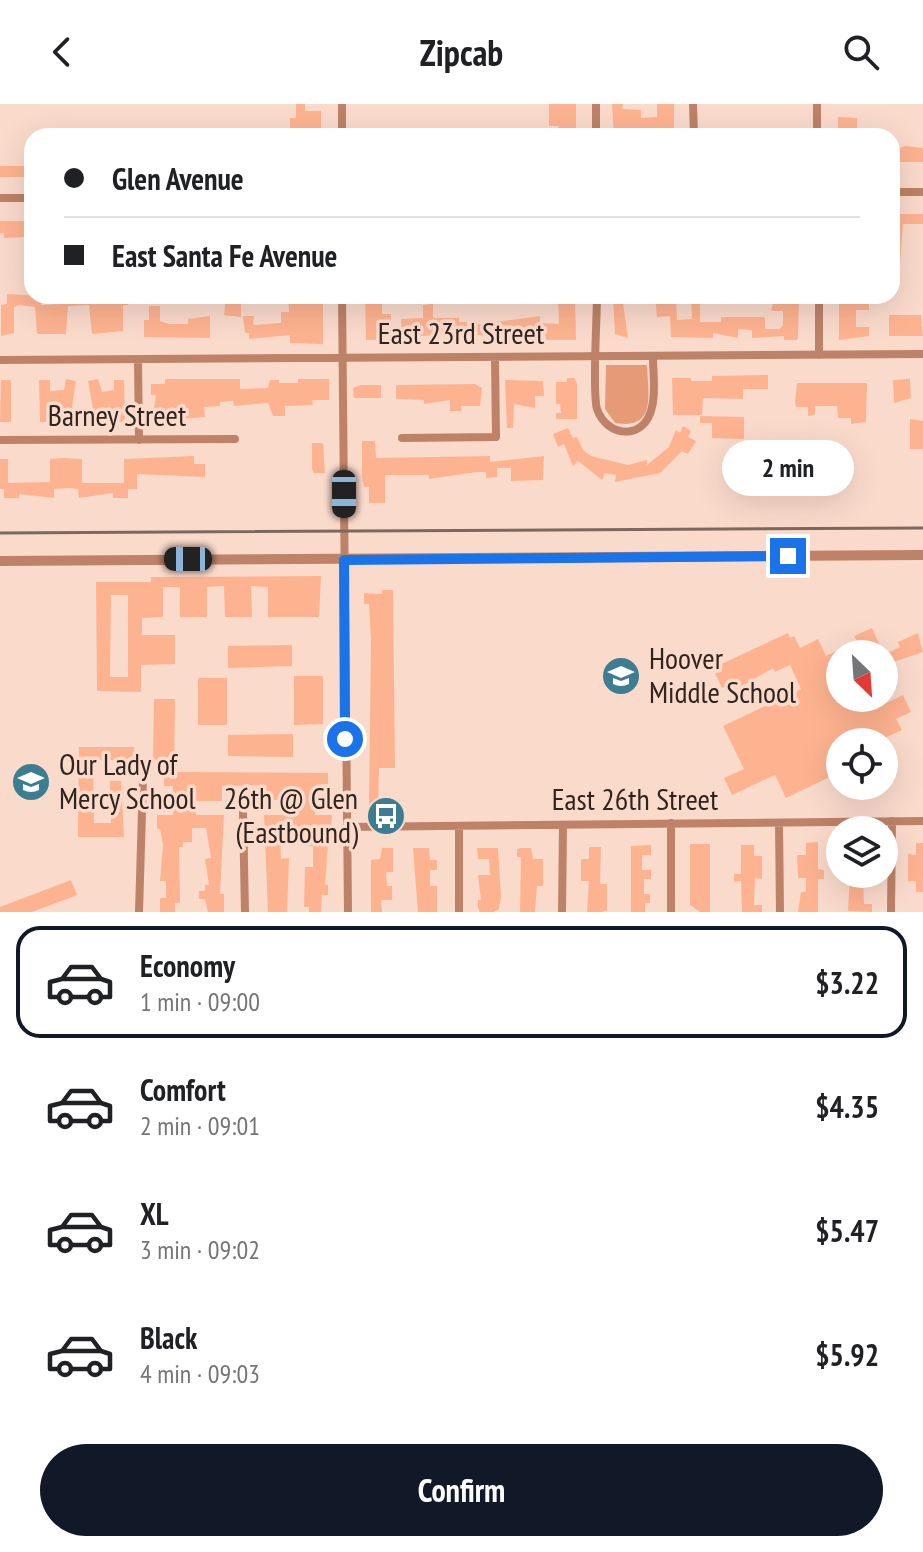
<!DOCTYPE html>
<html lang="en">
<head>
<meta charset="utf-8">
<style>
  body { margin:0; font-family:"PT Sans Narrow",sans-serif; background:#f6f6f6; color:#202124; height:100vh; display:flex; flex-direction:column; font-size:30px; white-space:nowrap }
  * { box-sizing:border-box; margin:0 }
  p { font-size:26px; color:#757577 }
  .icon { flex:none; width:44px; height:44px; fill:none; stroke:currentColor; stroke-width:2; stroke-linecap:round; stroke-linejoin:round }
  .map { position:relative; height:808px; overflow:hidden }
  .drawer { display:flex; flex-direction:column; background:#fff; flex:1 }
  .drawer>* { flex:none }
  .hud { position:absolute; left:24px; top:24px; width:876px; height:176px; border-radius:24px; box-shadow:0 8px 32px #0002; display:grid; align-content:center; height:176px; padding:0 40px; background:#fff }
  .needle { width:52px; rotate:155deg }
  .controls { position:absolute; left:826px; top:536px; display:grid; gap:16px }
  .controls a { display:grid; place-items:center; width:72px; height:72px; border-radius:50%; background:#fff; box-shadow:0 8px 32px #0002; font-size:40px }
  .end { position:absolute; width:36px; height:36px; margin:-18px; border:10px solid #1a73e8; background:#fff; box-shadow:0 0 0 4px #fff }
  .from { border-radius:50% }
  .bubble { position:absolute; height:56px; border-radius:28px; background:#fff; box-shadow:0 8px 32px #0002; font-size:26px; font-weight:700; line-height:56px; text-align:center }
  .car { position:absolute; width:24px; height:48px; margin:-24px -12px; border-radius:10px; box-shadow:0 0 6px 2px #0007; background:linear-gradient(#222 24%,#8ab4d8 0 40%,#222 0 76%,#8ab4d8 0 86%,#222 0) }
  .hud b { display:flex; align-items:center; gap:28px; height:76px; font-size:30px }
  .hud b+b { border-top:2px solid #e0e0e0 }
  .hud i { width:20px; height:20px; background:#202124 }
  ul { padding:14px 0 0; list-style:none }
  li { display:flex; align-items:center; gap:24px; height:112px; margin:0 16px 12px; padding:0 24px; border:4px solid transparent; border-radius:24px }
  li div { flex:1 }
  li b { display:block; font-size:30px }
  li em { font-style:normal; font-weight:700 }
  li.selected { border-color:#111827 }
  li>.icon { width:72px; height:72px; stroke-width:1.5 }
  .cta { display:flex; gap:16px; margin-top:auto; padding:16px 40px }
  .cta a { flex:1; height:92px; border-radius:48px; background:#111827; color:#fff; font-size:32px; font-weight:700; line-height:92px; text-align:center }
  header { display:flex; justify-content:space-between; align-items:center; height:104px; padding:0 40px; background:#fff; font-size:36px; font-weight:700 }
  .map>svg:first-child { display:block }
  .green { fill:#e79a76 }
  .building { fill:#feb390; fill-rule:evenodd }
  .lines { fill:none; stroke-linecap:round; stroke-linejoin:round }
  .minor { stroke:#bd8267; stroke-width:8 }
  .tertiary { stroke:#bd8267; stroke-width:10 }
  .rail { stroke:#7c685f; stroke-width:3 }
  .route { stroke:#1a73e8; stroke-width:10 }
  .labels { text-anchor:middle; stroke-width:7; stroke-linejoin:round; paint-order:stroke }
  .street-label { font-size:30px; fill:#30241f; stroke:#fadacb }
  .poi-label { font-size:30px; fill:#30241f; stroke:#fadacb; text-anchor:start }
</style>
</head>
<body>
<header><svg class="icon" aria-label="back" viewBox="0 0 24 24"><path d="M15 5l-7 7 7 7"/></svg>Zipcab<svg class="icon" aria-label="search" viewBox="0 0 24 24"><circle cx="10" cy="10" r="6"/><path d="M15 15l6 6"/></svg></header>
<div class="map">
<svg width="923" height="808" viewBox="0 0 923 808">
  <rect width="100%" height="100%" fill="#fadacb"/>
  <path class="green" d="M606 261H647C648 291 657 326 615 319L605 305Z"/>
  <path class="building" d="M296 0H305V7H321V32H310L309 25H290V14H296Z
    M549 0H576V32H561L558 22H549Z
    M612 0H623L622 5 641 6V14L657 13V0H674V26H654V32H614Z
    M838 13 857 14V27L853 32 838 29Z
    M906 42 923 44V58H900V67H892V46Z
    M0 62H32V73H0Z
    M893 110H923V120H903L900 158 892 159Z
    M0 117H32V129H28V133L4 134V129H0Z
    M7 190 41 192V201L62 200V192H96L97 198 106 199 117 198V192H128V201H123V227L92 230 89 201 68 202 66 230H37L35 203 19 201 14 203V229L1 232V201L7 200Z
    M241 192V213L224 211 226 194Z
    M288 192 323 193V240L290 239V231L249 235V229H245L243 212H254L253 221 281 219V208H289Z
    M365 192H382V210H391V220L382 221 378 236H366Z
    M575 192 576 236H546L545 230 522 233 458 230 402 233 401 215 423 214V201L433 200V214H459V218H467V222L540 212V219L559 220 558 194Z
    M613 192H622L628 234 615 230Z
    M655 192H676L677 216 692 215 691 192H700V218H721V213H765V225H780L783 221V207H771L775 192H799L798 233 797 236H784V232L752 234V226L738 225V234L713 229V234L671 233 670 212 657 213Z
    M839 192H869V206H856V223H869V232L839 236Z
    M149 202H160V217L169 220H188V215L210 212V234L144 233V216H149Z
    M889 211H921L923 232H889Z
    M768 271V285H743V295L703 294 702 311H673L672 274H691V277H712V272Z
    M567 274H574L577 279V315H556V309H561L560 300H556V278H567Z
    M66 275 76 277 70 316 51 314V318H40L39 276H50V287L64 286Z
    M98 275 102 288 114 286V276H124L125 318 114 317V314L95 316 88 277Z
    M165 275H240V285L268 284 270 276H279V279H298V275H329V296H312L313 301 285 302V312H273L268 299 234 302 233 297 220 298V302L204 303 205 313 152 317 156 291H151V280H165Z
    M910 275 911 294 894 299 893 276Z
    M1 276H11V318H0Z
    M505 276 543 277 544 292H535V304L514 300 513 324H507Z
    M797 279H867L866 318 851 320V314H838L837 302H815V311L808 312V303H796L795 298Z
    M475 280 482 284 480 302H461V307H450V296L424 300V296L396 295V281Z
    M361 281H381V294H354L353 284Z
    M700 312 744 313V335L712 334V319H700Z
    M910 315 923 317V345H910Z
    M683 322 691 327 688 333 696 337 688 350 682 347 660 369 615 378 616 371 605 369 602 376 578 357 573 362 564 340 558 343 553 330 568 324 573 334 577 333 583 346 591 352 628 361 647 356V361L669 343 676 326 680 329Z
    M362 337H375L376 354 490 352V358L544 352 543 376 511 377V364H497V373L486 374V368H477L429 375V371H385V399H369V383H364L362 373Z
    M312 339H323L325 369H314L312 365Z
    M194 352V360H205V373L137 370V385H128V394H113V389L79 394 78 385 69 384 54 385V394L19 390V394H4V385H0V355H8V379L50 378V355L63 354 82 355V379H124V355Z
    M321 472 319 513H268V483L251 482 252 513H225L224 482 207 483V513H180V483H163V513L142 514V531H175V560L141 561V588L97 587 96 478H151V473ZM111 491H128V573H110Z
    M382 486H393L395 664H379L378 702H369L371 536 369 500H364V489L382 490Z
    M872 524 880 542 862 550H840V594H876L880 602 903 591 911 608 896 615 902 626 876 638H860L857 632 840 638V668L786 694 775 671 732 691 724 674 744 665 723 622 801 585 790 561 775 568 773 564 730 589 726 582 722 584 715 569 719 567 717 562 788 529 790 534 794 532 800 544 818 535 826 552 857 537 854 532Z
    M918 529 923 548 884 561V551L900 543 898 538Z
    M292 541V562L228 564V542Z
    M294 572H323V620L294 621Z
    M198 574H227V621H198Z
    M154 595H175L174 668 328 669V680L315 681V711H332L331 724H322L321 740H328L325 781H328V791H322L321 808H309V803H304L305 763H313V742H304V724H280L281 755 289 754 287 808H268L264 711H293V696H266V681L222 682V697H196V711H224L220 790H224V808H208L205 795H199V787H205V781H209L205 755 211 754 206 724H192V738H183V743H179L180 799H175V808H160V794H166V777H160L163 741 160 725H157V711H173V682H164V656H153Z
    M293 630V653L228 652V631Z
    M79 643H134L135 656H93L94 719H111L110 677H121L124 733H78Z
    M818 738V765L824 766V775H818V808H798L801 788H806V774H798L797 751H806V739Z
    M916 739H923V788H916V777H908V750L916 751Z
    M690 740H710V808H700L690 801Z
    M651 741V751H642V766H651V775H644V790H650V799H645V808H631V742Z
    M741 741H754V752H762V775L755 774 754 801H762V808H742L741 777 734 778V770H741Z
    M589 743H601L600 780H607V807L601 808H587L589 777H581V755H589Z
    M382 744H393V768H386L387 782H392V796H381L382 808H371V756L380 755Z
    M413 744H429L430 756H437V766H430V782H437V808H418Z
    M477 744H498L501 793 499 805 494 808H480L478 804V796H481L478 771H490L489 755H478Z
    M521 744H531L533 755H543V782H537L535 808H520L521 753H517V745Z
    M850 770H863L864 800H872V808L848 807Z
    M71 776 77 791 32 808H0V803Z"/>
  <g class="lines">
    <path class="minor" d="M342 0V32
      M693 0 694 32
      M817 0V32
      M596 32V0
      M892 88H923
      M0 94H32
      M342 192 348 808
      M597 192C597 215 592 288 597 305 607 334 645 337 652 303 656 288 653 269 653 253
      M819 192V251
      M0 256 923 250
      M138 256 139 336
      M402 334 496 333 495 254
      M0 336 235 335
      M243 708 245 808
      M671 719V808
      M779 719 780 808
      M459 722V808
      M346 723 923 717
      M139 808 143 674
      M562 808 563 721
      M891 808 892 717"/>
    <path class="tertiary" d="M0 457 923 451"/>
    <path class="rail" d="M0 429 923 424"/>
  </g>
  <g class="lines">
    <path class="route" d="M345 635 344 456 788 452"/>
  </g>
  <defs>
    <g id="school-disc" transform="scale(2)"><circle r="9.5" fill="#3d7d91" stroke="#fadacb"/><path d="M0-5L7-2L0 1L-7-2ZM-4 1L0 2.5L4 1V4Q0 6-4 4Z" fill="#fff"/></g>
    <g id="bus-disc" transform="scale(2)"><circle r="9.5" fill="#3d7d91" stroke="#fadacb"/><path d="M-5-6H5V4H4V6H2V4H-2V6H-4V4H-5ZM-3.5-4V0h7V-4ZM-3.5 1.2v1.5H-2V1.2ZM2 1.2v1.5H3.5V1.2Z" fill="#fff"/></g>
  </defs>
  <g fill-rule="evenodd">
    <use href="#school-disc" x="621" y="572"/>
    <use href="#school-disc" x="31" y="678"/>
    <use href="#bus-disc" x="386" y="712"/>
  </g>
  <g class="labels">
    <g class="street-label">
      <text x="461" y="240">East 23rd Street</text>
      <text x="117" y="322">Barney Street</text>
      <text x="635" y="706">East 26th Street</text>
    </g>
    <g class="poi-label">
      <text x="649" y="565">Hoover<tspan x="649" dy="34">Middle School</tspan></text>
      <text x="59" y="671">Our Lady of<tspan x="59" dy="34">Mercy School</tspan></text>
      <text x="358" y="705" text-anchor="end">26th @ Glen<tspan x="358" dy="34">(Eastbound)</tspan></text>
    </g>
  </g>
</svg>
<div class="controls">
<a><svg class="needle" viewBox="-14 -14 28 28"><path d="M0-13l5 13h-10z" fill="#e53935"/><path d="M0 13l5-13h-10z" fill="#757577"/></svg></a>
<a><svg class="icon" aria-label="locate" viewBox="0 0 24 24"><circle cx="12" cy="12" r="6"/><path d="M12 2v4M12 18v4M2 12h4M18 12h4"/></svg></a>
<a><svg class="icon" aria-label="layers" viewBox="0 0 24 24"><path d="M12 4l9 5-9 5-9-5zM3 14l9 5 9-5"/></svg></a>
</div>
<i class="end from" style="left:345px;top:635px"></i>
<i class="end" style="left:788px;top:452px"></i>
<div class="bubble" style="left:722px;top:336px;width:132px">2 min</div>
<i class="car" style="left:344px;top:390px;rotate:180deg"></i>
<i class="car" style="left:188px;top:455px;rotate:270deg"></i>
<div class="hud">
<b><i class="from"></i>Glen Avenue</b>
<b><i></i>East Santa Fe Avenue</b>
</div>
</div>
<section class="drawer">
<ul>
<li class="selected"><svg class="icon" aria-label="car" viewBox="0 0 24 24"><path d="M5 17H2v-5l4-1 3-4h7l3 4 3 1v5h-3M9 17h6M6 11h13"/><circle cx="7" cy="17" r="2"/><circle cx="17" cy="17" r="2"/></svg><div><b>Economy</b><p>1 min · 09:00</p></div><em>$3.22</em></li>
<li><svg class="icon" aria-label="car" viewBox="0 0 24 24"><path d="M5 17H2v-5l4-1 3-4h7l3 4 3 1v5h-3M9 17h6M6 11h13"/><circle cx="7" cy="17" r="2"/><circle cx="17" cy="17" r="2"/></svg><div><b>Comfort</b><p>2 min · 09:01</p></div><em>$4.35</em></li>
<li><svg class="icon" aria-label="car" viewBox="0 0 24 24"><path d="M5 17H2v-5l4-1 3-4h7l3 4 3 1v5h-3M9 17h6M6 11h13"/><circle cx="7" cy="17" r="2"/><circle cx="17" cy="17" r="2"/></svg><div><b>XL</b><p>3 min · 09:02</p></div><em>$5.47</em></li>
<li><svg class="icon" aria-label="car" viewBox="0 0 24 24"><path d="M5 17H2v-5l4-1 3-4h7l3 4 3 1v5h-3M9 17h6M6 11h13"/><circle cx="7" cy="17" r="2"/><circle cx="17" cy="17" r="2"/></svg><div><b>Black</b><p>4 min · 09:03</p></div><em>$5.92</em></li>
</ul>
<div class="cta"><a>Confirm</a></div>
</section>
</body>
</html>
